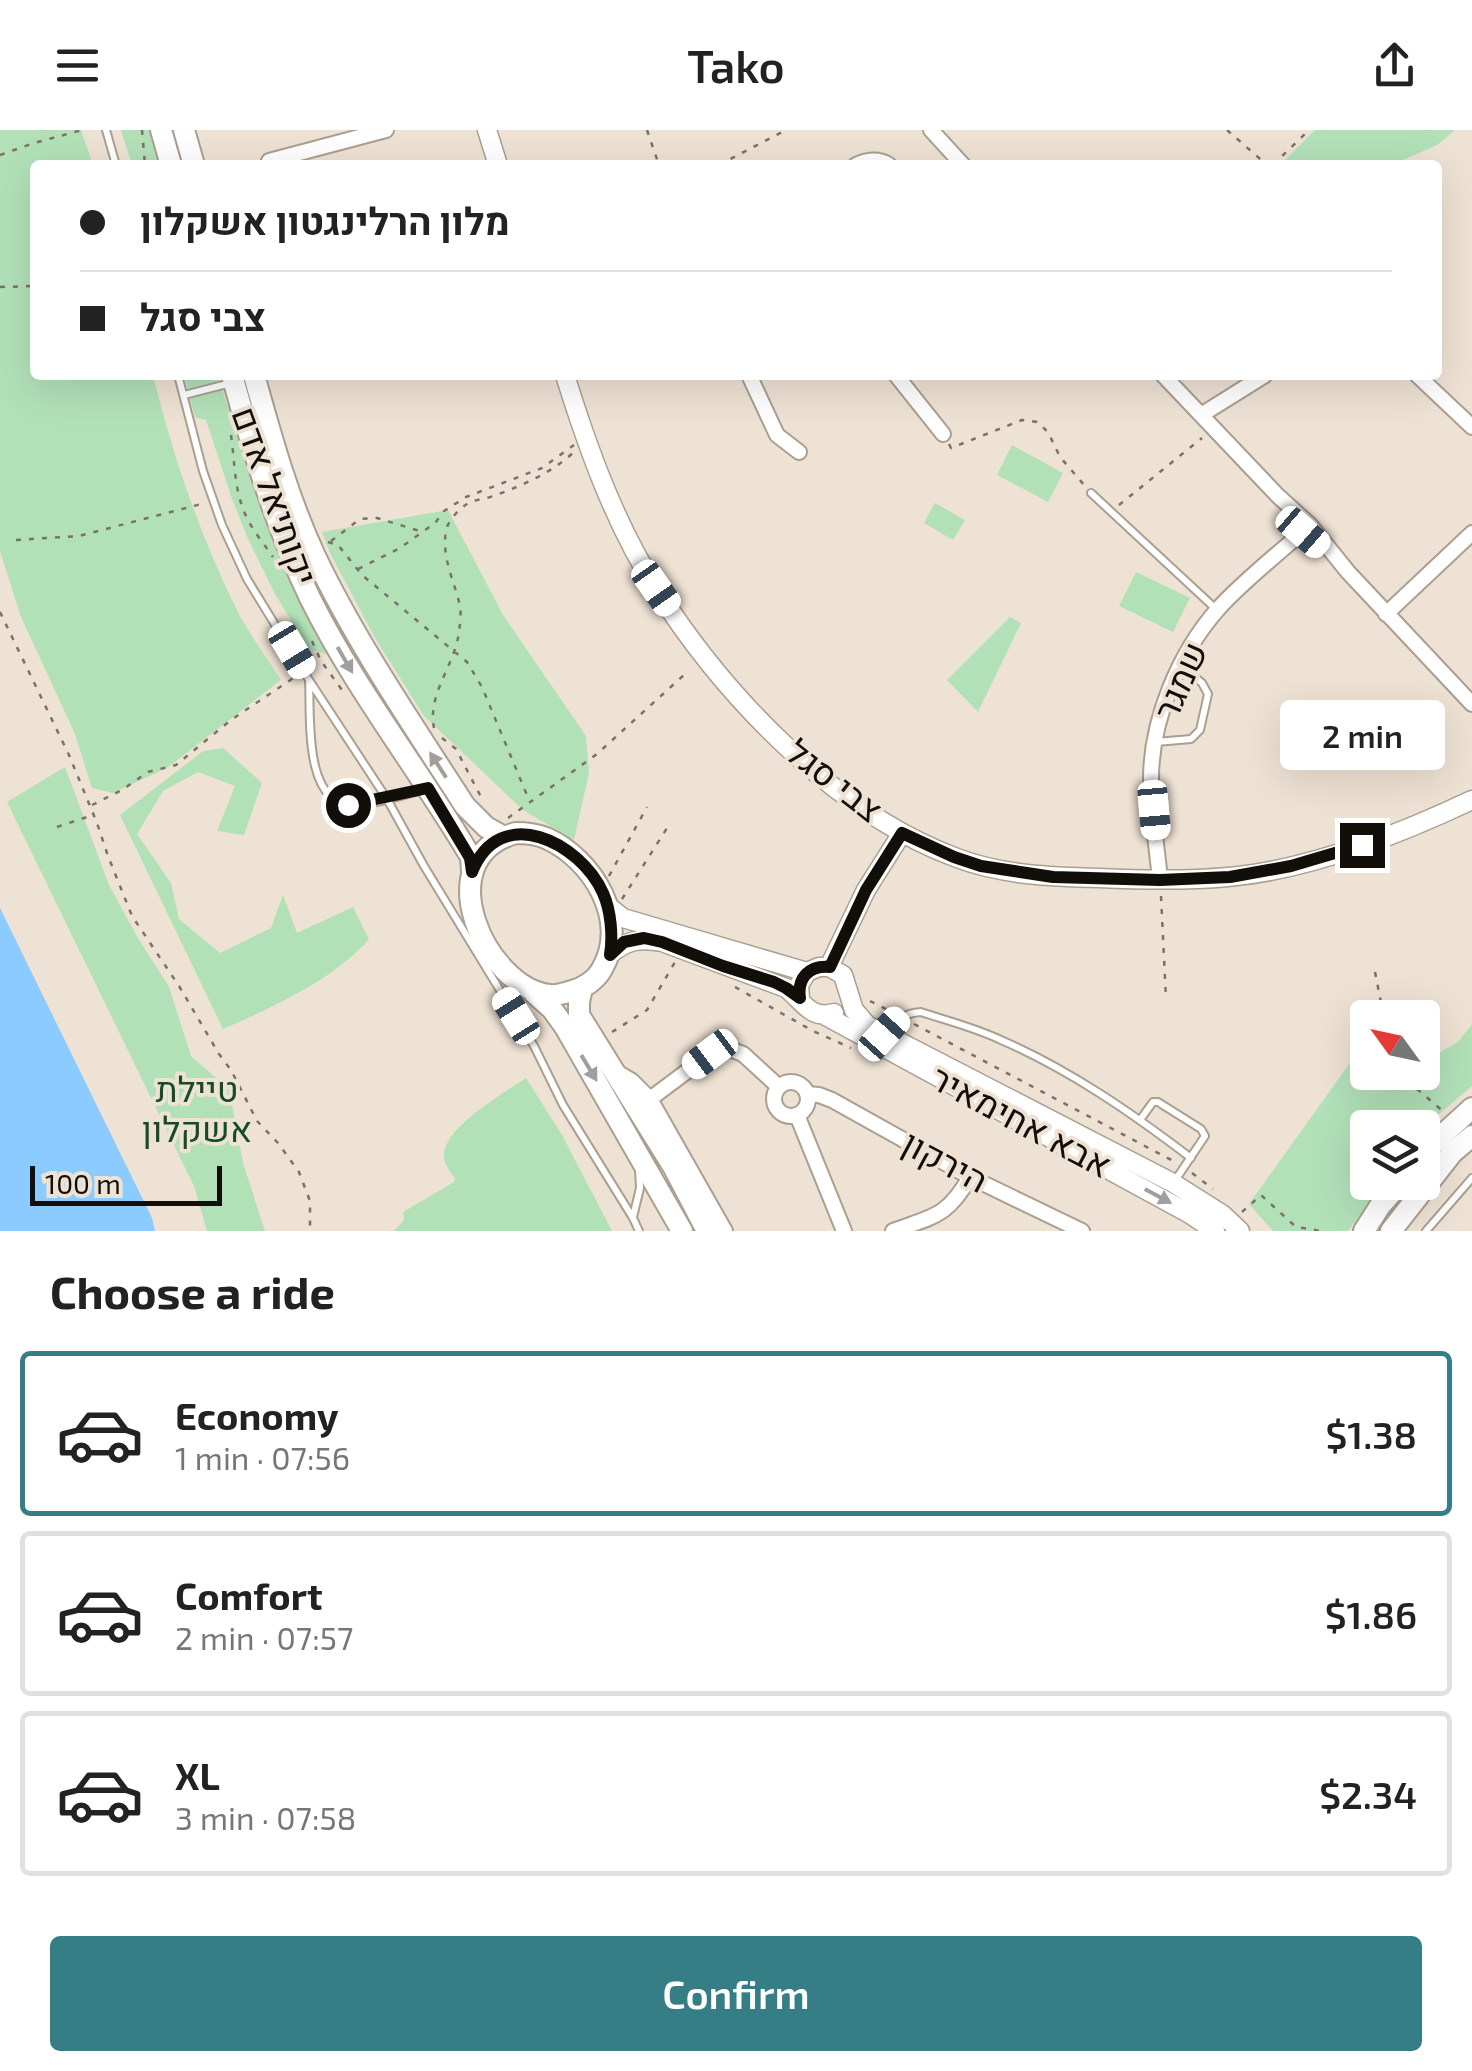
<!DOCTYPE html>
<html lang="en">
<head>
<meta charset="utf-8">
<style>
  body { margin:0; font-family:"Exo 2",Heebo,sans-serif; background:#f6f6f6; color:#222; height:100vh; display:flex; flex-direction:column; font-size:38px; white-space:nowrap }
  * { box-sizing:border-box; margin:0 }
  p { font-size:32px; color:#767676 }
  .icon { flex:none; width:55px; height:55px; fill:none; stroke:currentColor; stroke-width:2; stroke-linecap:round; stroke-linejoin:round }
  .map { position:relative; height:1101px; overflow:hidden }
  .sheet { display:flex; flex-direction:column; background:#fff; flex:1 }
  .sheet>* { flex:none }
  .top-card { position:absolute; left:30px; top:30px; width:1412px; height:220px; border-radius:10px; box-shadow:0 10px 40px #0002; display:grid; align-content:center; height:220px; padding:0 50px; background:#fff }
  .needle { width:65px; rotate:303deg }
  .fabs { position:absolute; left:1350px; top:870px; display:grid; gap:20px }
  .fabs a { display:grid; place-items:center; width:90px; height:90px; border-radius:10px; background:#fff; box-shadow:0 10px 40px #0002; font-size:50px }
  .scale { position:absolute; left:30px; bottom:25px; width:192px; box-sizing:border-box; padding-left:10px; border:5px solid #120e09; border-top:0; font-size:28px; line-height:35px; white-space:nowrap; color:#120e09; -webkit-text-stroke:8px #eee2d4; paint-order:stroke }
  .end { position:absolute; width:45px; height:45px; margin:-22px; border:12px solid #120e09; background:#fff; box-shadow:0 0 0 5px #fff }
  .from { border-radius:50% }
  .bubble { position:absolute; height:70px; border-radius:10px; background:#fff; box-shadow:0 10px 40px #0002; font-size:32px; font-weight:600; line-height:70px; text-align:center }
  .car { position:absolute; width:30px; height:60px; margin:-30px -15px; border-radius:12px; box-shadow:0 0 8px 2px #0007; background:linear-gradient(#fff 24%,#345 0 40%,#fff 0 76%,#345 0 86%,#fff 0) }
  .top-card b { display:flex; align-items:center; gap:35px; height:95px; font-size:38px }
  .top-card b+b { border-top:2px solid #e0e0e0 }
  .top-card i { width:25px; height:25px; background:#222 }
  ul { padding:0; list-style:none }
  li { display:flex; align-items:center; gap:30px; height:165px; margin:0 20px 15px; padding:0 30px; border:5px solid #e0e0e0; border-radius:10px }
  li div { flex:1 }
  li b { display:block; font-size:38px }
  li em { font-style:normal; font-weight:600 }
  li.active { border-color:#367e85 }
  li>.icon { width:90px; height:90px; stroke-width:1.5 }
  h2 { padding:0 50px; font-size:45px; line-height:120px }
  .button { display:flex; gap:20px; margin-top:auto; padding:20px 50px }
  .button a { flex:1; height:115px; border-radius:10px; background:#367e85; color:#fff; font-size:40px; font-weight:600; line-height:115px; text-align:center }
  header { display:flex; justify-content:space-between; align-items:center; height:130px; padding:0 50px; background:#fff; font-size:45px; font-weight:600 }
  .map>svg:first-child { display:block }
  .green { fill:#b2e1b8 }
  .water { fill:#8ccbff }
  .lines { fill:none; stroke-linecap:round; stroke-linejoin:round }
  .service-casing { stroke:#aa9f91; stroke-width:10 }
  .minor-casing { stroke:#aa9f91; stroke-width:18 }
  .tertiary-casing { stroke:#aa9f91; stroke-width:21 }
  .secondary-casing { stroke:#aa9f91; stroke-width:24 }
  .path { stroke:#7a7269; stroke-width:2.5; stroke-dasharray:5 8; stroke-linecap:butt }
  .service { stroke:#fff; stroke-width:6 }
  .minor { stroke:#fff; stroke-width:14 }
  .tertiary { stroke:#fff; stroke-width:18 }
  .secondary { stroke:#fff; stroke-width:20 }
  .oneway { fill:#a09f9d }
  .route { stroke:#120e09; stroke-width:12 }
  .labels { text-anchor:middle; stroke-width:8; stroke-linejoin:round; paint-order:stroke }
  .street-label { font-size:35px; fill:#120e09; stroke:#eee2d4 }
  .park-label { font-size:35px; fill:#154d23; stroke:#eee2d4 }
</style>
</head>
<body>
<header><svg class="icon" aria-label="menu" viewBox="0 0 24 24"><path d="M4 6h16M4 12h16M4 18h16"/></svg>Tako<svg class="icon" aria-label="share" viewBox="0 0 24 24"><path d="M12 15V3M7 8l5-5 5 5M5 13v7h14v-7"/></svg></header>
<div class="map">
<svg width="1472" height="1101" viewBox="0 0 1472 1101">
  <rect width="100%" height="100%" fill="#eee2d4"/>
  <path class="green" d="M0 0H81L93 35H35V245H153C173 326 199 403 236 478 248 503 266 526 281 550L167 638 113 663 92 658 75 604 21 487 0 421Z
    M121 0H154L164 35H132Z
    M1315 0H1455L1437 15 1392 35H1280Z
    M184 245H218L227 275 236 285 328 525 308 518 275 464 248 409 232 369 206 290 195 287Z
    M1012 315 1063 343 1048 372 997 345Z
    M935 373 965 390 953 410 924 393Z
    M448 380 503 485 586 606 589 643 574 710 523 680 424 586 375 508 330 423 322 402Z
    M1136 442 1190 468 1173 502 1119 476Z
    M1010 487 1021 493 978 582 947 550Z
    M223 618 262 653 244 705 217 701 235 656 198 642 163 661 137 704 171 753 179 789 220 823 271 798 283 765 297 803 353 777 369 809C335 849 271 878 223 899L120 685 203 621Z
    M65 637 109 755 138 808 169 857 191 926 229 959 243 1033 265 1101H207L194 1056 7 672Z
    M1472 894V956L1430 992 1423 1002 1422 998H1368V1052L1384 1053 1348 1101H1273L1249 1074 1367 909 1368 942 1390 943 1392 951 1406 943 1422 942 1423 933 1459 911Z
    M526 948 562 1005 612 1101H394L404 1090 403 1082 454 1052 455 1049C451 1042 445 1036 444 1028 440 999 504 963 526 948Z"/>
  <path class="water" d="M0 778 152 1088 155 1101H0Z"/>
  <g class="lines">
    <g class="service-casing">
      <path id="service" d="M106 0 116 35
        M178 245 203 341 222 395 247 449 309 550 387 669 424 736 534 916 563 975 633 1088 639 1101
        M184 265 231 253
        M1091 363 1217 480
        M309 551C311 585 303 674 352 675 376 675 401 665 423 660
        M1156 612 1191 609 1200 600 1208 564 1202 553 1182 537
        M885 903C897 890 903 883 921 882 948 891 976 898 1001 910 1070 940 1132 983 1191 1028
        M1140 990 1153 972H1158L1201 999 1205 1006 1174 1052
        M633 1087 640 1058 639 1040
        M1426 1101 1472 1048"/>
    </g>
    <g class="minor-casing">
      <path id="minor" d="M931 0 963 35
        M269 31 386 0
        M856 35C867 30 878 28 889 35
        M749 245 777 305 799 322
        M896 245 943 304
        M1163 245 1278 366 1310 395 1348 442 1472 574
        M1417 245 1472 297
        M1201 285 1265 245
        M1386 484 1472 403
        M1160 750C1157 717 1151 683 1151 649 1151 590 1179 523 1218 479 1246 448 1280 423 1310 395
        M617 942 632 951 650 969 725 1101
        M774 969a17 17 0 1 1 34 0a17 17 0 1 1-34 0Z
        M807 964 819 965 832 970 970 1047 1082 1101
        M650 969 710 924 727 918 743 924 779 957
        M797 985 844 1101
        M893 1101C934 1086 947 1087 970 1047"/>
    </g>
    <g class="tertiary-casing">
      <path id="tertiary" d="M487 0 498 35
        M565 245C588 319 615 394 657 460 725 567 837 684 957 728 1002 745 1052 747 1099 748 1142 750 1185 751 1228 747 1309 740 1398 705 1472 670
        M608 776 623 788 807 842
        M609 825C627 810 639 808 662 812L786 858C803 871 810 890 834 883
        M829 837 866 760 902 703
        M800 868 799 855 807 842 819 837H829L843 845 854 880 867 895 1173 1053 1222 1084 1240 1101
        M826 886 1190 1084 1215 1101"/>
    </g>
    <g class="secondary-casing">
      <path id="secondary" d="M161 0 171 35
        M184 0 194 35
        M232 245C253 321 276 397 310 468 353 555 413 632 463 714L471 727 472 741
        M254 245C271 306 288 368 315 426 357 514 413 595 465 676L486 697 502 706
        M516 703C526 703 536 704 546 708 593 729 630 791 602 839 596 850 584 858 572 861 565 863 556 866 550 865 487 859 425 728 516 703Z
        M582 858 579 872V885L674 1038 707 1101
        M533 862 552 879 565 897 682 1101
        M1422 1027 1437 1010 1472 978
        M1364 1101 1380 1076 1401 1052
        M1391 1101 1452 1023 1472 1006"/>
    </g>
    <path class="path" d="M142 0 145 35
      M647 0 659 35
      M1227 0 1267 35
      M0 25 34 13 82 0
      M719 35 786 0
      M1273 35 1309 0
      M0 157 35 156
      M231 305C235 333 234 360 246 386 253 401 264 414 273 427
      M949 314 951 318 1022 290 1037 292 1048 302 1060 327 1085 356
      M1119 375 1202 308
      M16 410 79 406 205 373
      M331 411 360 389 377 388 423 402
      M328 412 338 415 362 445 467 532 482 557 529 670
      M358 439 400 418 435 393 444 381 466 367 542 338 574 315
      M0 482 69 625 97 693 108 726 132 786 179 856 219 924 231 940 257 991 278 1013 299 1042 310 1071V1101
      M312 511 321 531 342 560
      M434 598C427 564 455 535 459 502 460 493 462 481 459 472 453 448 440 423 447 397 450 389 460 378 467 374 475 369 487 369 496 365 526 354 553 342 576 320
      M442 608 456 619 481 667
      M92 675 122 660 148 642 176 635 231 590 295 547
      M508 688 597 624 685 544
      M57 697 93 685
      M609 746 647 677
      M1161 766 1166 869
      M622 769 669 695
      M1375 842 1384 888
      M735 857 813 901 851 918
      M870 871 894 883
      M914 894 1177 1033
      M612 902 647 880 675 832
      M1362 913 1368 918
      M1397 942 1444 982
      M1192 1043 1213 1059
      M1242 1082 1261 1065 1296 1097 1321 1101"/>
    <use href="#service" class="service"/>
    <use href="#minor" class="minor"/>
    <use href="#tertiary" class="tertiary"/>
    <use href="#secondary" class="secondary"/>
  </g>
  <defs><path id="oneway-solid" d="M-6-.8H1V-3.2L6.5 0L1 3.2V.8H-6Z" transform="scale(2.5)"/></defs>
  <g class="oneway">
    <use href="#oneway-solid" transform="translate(345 530) rotate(60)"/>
    <use href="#oneway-solid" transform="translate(438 635) rotate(-123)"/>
    <use href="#oneway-solid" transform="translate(589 938) rotate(59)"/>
    <use href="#oneway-solid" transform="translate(1158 1066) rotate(28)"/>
  </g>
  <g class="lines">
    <path class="route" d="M348 675 428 658 470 728 472 742C500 672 580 712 603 763 611 781 613 806 610 825L624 812 644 808 662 812 723 836 774 852 786 858 800 868C797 848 809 835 830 837L866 760 902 703 954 727 981 736 1053 747 1160 750 1230 747 1291 736 1362 715"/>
  </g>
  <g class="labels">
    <g class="street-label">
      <text transform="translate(274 366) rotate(70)" y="12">יקותיאל אדם</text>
      <text transform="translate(1181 551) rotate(-66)" y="12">שמגר</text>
      <text transform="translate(834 651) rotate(38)" y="12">צבי סגל</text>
      <text transform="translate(1021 992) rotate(28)" y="12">אבא אחימאיר</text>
      <text transform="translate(945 1032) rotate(28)" y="12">הירקון</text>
    </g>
    <g class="park-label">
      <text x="197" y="972">טיילת<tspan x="197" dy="40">אשקלון</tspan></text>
    </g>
  </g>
</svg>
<div class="fabs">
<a><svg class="needle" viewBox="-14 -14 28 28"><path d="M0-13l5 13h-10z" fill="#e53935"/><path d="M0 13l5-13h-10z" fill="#767676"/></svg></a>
<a><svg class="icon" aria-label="layers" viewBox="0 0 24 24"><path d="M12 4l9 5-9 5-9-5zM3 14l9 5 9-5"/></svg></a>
</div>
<div class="scale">100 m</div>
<i class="end from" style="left:348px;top:675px"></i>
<i class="end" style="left:1362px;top:715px"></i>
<div class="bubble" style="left:1280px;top:570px;width:165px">2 min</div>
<i class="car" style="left:1303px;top:402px;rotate:131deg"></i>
<i class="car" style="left:656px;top:458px;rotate:145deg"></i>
<i class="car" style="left:292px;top:520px;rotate:149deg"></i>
<i class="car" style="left:1154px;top:680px;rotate:175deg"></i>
<i class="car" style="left:516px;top:886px;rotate:328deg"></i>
<i class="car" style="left:884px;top:904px;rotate:42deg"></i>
<i class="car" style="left:710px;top:924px;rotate:233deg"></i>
<div class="top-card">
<b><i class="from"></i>מלון הרלינגטון אשקלון</b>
<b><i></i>צבי סגל</b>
</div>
</div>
<section class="sheet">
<h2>Choose a ride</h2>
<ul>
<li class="active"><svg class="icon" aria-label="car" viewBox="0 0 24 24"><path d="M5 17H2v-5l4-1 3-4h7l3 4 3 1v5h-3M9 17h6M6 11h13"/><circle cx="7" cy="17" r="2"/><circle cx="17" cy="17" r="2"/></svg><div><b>Economy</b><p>1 min · 07:56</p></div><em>$1.38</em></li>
<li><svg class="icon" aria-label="car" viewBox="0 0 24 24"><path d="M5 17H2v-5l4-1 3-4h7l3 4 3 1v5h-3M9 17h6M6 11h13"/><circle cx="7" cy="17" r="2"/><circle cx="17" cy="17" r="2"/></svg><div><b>Comfort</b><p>2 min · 07:57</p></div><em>$1.86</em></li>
<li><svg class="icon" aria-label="car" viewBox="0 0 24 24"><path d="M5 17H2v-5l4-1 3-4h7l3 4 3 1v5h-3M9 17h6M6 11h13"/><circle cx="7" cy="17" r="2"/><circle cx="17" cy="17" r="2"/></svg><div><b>XL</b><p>3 min · 07:58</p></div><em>$2.34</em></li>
</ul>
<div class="button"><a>Confirm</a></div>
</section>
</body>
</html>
